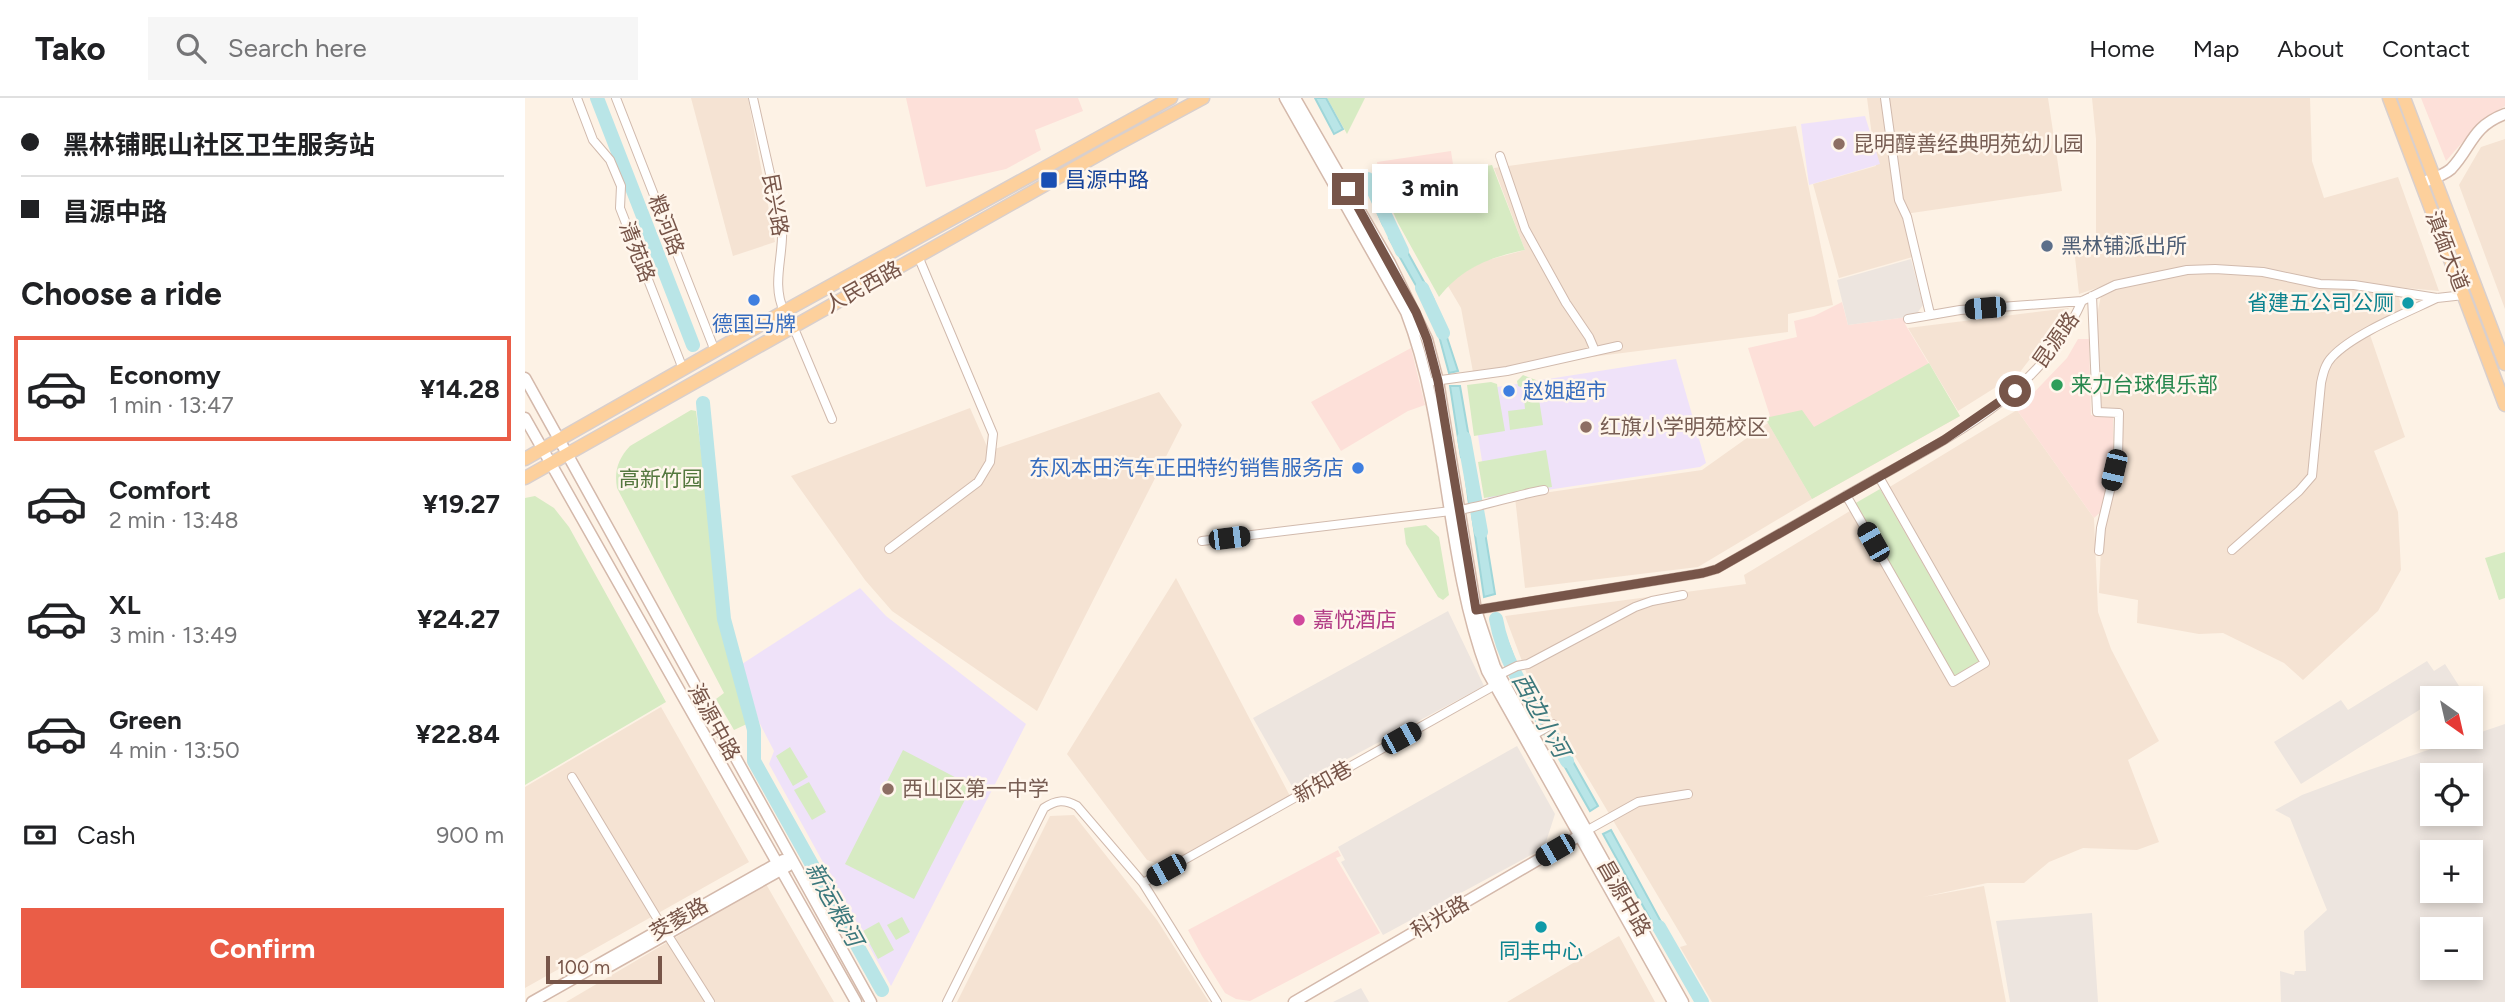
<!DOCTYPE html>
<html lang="en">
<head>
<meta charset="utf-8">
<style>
  body { margin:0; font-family:Figtree,"Noto Sans SC",sans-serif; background:#f6f6f6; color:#202124; height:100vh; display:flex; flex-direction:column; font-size:26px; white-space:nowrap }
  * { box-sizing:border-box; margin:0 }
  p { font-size:23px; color:#757577 }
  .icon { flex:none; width:38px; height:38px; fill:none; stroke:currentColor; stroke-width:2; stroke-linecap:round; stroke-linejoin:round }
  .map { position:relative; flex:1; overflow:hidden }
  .drawer { display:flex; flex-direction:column; background:#fff; width:525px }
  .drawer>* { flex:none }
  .top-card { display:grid; align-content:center; height:154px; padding:0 21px; background:#fff }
  .needle { width:46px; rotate:146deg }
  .buttons { position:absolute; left:1895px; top:588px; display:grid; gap:14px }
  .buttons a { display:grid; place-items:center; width:63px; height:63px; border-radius:0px; background:#fff; box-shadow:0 4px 10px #0003; font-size:35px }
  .scale { position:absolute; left:21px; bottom:18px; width:116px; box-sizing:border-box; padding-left:7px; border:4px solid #775549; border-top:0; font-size:19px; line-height:24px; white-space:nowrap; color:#775549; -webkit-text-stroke:5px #fff6ec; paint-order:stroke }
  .end { position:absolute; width:32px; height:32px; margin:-16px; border:9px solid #775549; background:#fff; box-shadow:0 0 0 4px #fff }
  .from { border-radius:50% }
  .bubble { position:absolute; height:49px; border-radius:0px; background:#fff; box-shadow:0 4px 10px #0003; font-size:23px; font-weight:700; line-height:49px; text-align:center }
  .car { position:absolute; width:21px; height:42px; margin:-21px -10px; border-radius:9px; box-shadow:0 0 5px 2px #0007; background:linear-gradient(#222 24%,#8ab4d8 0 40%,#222 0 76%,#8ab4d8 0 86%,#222 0) }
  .top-card b { display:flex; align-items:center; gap:24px; height:66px; font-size:26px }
  .top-card b+b { border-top:2px solid #e0e0e0 }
  .top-card i { width:18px; height:18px; background:#202124 }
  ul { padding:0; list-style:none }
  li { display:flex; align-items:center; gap:21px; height:105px; margin:0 14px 10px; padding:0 7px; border:4px solid transparent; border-radius:0px }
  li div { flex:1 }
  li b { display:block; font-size:26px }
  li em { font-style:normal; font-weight:700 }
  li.on { border-color:#ea5d47 }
  li>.icon { width:63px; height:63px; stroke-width:1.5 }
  h2 { padding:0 21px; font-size:32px; line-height:84px }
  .pay { display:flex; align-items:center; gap:18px; height:77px; padding:0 21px; font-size:26px }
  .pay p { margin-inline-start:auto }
  .button { display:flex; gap:14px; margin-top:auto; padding:14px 21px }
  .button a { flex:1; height:80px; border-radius:0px; background:#ea5d47; color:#fff; font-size:28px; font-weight:700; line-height:80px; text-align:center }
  header { display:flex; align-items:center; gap:42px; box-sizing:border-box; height:98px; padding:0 35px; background:#fff; border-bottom:2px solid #e0e0e0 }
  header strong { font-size:33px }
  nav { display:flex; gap:38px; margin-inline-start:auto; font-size:24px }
  .search { width:490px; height:63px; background:#f6f6f6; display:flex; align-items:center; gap:18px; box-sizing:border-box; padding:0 24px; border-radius:0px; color:#757577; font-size:26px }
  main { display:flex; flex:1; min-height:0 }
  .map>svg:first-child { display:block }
  .residential { fill:#f5e3d3 }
  .commercial { fill:#fde0d9 }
  .industrial { fill:#ede5df; fill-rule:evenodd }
  .education { fill:#efe2f9 }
  .green { fill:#d7ebc3 }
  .water { fill:#b9e5e7; stroke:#9fd6d9; stroke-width:2 }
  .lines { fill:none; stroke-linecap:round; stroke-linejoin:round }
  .river { stroke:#b9e5e7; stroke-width:14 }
  .street-casing { stroke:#d1baad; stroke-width:10 }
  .secondary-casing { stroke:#d4b9ab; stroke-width:13 }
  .primary-casing { stroke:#d9cfcc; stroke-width:15 }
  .street { stroke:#fff; stroke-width:8 }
  .secondary { stroke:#fff; stroke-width:10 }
  .primary { stroke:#fdd09c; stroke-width:12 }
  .route { stroke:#775549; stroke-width:9 }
  .education-dot { fill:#8d6e63; stroke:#fff6ec; stroke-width:2.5 }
  .transit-dot { fill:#1a4fb4; stroke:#fff6ec; stroke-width:2.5 }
  .service-dot { fill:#5c6f8a; stroke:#fff6ec; stroke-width:2.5 }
  .shop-dot { fill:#3f7fe0; stroke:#fff6ec; stroke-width:2.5 }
  .culture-dot { fill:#0f9aa8; stroke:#fff6ec; stroke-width:2.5 }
  .leisure-dot { fill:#2e9e5b; stroke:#fff6ec; stroke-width:2.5 }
  .hotel-dot { fill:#d1479c; stroke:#fff6ec; stroke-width:2.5 }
  .labels { text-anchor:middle; stroke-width:5; stroke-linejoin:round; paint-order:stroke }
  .education-label { font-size:21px; fill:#785e54; stroke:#fff6ec; text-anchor:start }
  .transit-label { font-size:21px; fill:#164399; stroke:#fff6ec; text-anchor:start }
  .street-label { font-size:21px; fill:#775549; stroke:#fff6ec }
  .service-label { font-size:21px; fill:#4e5e75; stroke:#fff6ec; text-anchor:start }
  .culture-label { font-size:21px; fill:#0d838f; stroke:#fff6ec; text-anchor:end }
  .shop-label { font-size:21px; fill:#366cbe; stroke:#fff6ec }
  .leisure-label { font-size:21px; fill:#27864d; stroke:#fff6ec; text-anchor:start }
  .park-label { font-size:21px; fill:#54773e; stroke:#fff6ec }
  .hotel-label { font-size:21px; fill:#b23c85; stroke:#fff6ec; text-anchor:start }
  .water-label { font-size:23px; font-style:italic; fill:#3c787c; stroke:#fff6ec }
</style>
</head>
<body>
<header>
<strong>Tako</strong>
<div class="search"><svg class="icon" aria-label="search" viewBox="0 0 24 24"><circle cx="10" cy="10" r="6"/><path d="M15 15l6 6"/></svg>Search here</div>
<nav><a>Home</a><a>Map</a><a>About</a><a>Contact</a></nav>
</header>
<main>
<section class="drawer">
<div class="top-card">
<b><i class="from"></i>黑林铺眠山社区卫生服务站</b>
<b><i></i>昌源中路</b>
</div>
<h2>Choose a ride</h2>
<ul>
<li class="on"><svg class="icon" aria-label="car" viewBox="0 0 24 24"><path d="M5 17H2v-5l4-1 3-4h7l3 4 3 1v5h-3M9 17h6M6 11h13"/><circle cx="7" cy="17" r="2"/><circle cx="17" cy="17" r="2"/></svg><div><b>Economy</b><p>1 min · 13:47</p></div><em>¥14.28</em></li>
<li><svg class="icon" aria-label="car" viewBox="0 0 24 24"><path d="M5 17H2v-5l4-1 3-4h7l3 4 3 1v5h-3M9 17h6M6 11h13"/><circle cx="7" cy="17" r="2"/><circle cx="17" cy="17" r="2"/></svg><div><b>Comfort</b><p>2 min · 13:48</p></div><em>¥19.27</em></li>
<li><svg class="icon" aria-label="car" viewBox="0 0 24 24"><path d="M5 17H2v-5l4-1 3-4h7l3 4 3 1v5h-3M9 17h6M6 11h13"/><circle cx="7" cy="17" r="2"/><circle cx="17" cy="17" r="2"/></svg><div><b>XL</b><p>3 min · 13:49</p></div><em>¥24.27</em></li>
<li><svg class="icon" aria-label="car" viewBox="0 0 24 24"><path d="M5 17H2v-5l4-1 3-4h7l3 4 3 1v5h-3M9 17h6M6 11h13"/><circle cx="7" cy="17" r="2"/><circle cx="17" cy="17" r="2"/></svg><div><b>Green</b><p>4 min · 13:50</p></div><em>¥22.84</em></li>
</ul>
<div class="pay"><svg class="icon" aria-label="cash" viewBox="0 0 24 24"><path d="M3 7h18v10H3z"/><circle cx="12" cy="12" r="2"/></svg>Cash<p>900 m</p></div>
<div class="button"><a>Confirm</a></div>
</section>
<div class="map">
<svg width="1980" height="904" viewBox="0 0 1980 904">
  <rect width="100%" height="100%" fill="#fdf2e5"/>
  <path class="residential" d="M166 0H223L250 144 208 158Z
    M1342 0H1523L1537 93 1380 116 1391 158 1314 180 1288 86 1351 68Z
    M1567 0H1785L1787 63 1799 100 1873 79 1914 193 1871 189 1877 211 1844 234 1880 339 1849 353 1873 414 1876 472 1853 513 1778 582 1759 565 1698 535 1674 536 1612 525 1613 502 1574 495 1577 427 1595 358 1594 317H1569L1567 241 1578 188 1554 196 1550 159 1571 135V41Z
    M1271 28 1308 207 1263 216V234L948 274 936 210 923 188 936 176 959 163 1000 152 969 70Z
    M1980 41V211L1934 87 1956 49Z
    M1544 210 1495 274 1433 313 1383 230Z
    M634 294 657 327 512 613 367 513 340 482 266 378 445 310 464 353Z
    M1492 312 1569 420 1573 514 1586 551 1634 643 1603 662 1634 744 1612 752 1558 750 1524 764 1499 785H1462L1398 799 1459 788 1481 904H1187L1155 849 1162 847 1003 579 980 518 1221 486 1219 477Z
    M1243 325 1287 401 1173 469 1000 490 990 399 1177 372Z
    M651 480 765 698 640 768 622 762 542 656Z
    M136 609 224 764 0 890V689Z
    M549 717 632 822 684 904H432L525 718Z
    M241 786 309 904H41Z
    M1094 838 1130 904H982Z"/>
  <path class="commercial" d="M381 0H553L558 13 510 32 516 52 481 71 401 89Z
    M1896 0H1980V8L1956 23 1921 63Z
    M926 53 929 73 855 84 852 64Z
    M1317 204 1323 227 1382 219 1384 225 1380 226 1435 318 1287 401 1240 320 1245 318 1223 250 1272 239 1269 223 1289 218Z
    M1553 241H1564L1566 317 1588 318V354L1579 411 1569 420 1492 312 1542 260Z
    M886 250 900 307 883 313 816 353 786 304Z
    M813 752 816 758 811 760 855 835 725 903 711 901 700 895 677 858 663 832Z"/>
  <path class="industrial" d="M1386 161 1398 207 1390 218 1323 227 1312 182Z
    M923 513 959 588 768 690 728 620Z
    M1902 563 1909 573 1920 566 1934 588 1914 600H1908L1907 604 1776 686 1749 644 1816 602 1823 612Z
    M1980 626V904H1756L1755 873 1769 877 1770 873H1781L1779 833 1802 812 1765 720 1750 712 1777 697 1841 673ZM1908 677H1946V716H1908ZM1946 754V793H1908V754ZM1946 831V870H1908V831Z
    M992 648 1030 716 1019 750 858 837 816 764 820 762 813 749Z
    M1567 815 1573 904H1485L1471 823Z
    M836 890 844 904H808Z"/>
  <path class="education" d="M1340 18 1355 66 1284 87 1276 26Z
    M1151 261 1181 365 1175 369 963 401 946 293Z
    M335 490 361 518 501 626 366 888 244 666 249 653 234 624 217 566Z"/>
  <path class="green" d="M802 0H840L822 36Z
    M967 67 1000 152C965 159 937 170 914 199L873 125 855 85Z
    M1404 265 1435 318 1287 401 1240 320 1277 312 1289 329Z
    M998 277 1011 282 1018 327 985 332 983 313 1000 311 998 290 993 288 992 283Z
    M966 284 972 286 973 293 980 333 949 338 942 287Z
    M166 312 171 313 198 526 224 625 209 632 191 601 199 595 92 390C89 373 93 361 105 348Z
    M1021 352 1027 389 959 400 953 364Z
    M1355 391 1454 564 1429 579 1329 406Z
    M10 398 29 410 44 429 141 604 0 687V400Z
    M901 427 914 439 924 497 918 502 913 499 881 446 879 430Z
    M1980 454V500L1974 502 1960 460Z
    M265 649 283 679 268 688 251 658Z
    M378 652 447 688 389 801 320 766Z
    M284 684 301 714 287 722 269 692Z
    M377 819 385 834 371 842 362 827Z
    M354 824 369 852 353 861 338 833Z"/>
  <path class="water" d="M790 0H801L818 31 809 36Z
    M847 79 867 122 858 127 839 84Z
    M872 135 909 202 902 207 864 140Z
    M914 215 933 273 924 275 913 234 907 220Z
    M925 288H935L947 357 936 359Z
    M949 366 956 404 944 406 939 368Z
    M957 416 970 496 959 499 947 417Z
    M974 520 990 563 981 566 966 522Z
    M994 574 1020 619 1013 623 986 577Z
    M1037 644 1073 708 1065 713 1029 650Z
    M1086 732 1146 842 1139 846 1078 736Z
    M1151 854 1177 897 1171 901 1145 859Z"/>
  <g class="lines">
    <path class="river" d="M72 0 168 247
      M843 81 877 153
      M897 190 918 235
      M178 305 199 521 229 632V663L357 892
      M939 340 956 434
      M971 521C980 573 1017 618 1042 663
      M1134 829 1177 904"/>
    <g class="street-casing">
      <path id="street" d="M52 0 68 42 85 62 96 88 95 110 158 271
        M91 0 190 253
        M228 0 257 129C259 157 246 186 259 213
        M1360 0 1374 102 1382 119 1405 216
        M975 58 1000 131 1041 205 1064 239 1070 253
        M1567 198 1572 314 1594 315 1593 359 1576 430 1574 453
        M1383 221 1435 212 1557 203 1590 187 1662 172 1690 171 1738 174 1795 186 1829 187 1912 200 1939 197
        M268 228 307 321
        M909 283 982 273 1093 248
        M1321 397 1428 584 1460 565 1354 379
        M677 443 934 412C963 407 990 397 1019 392
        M364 451 453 384 465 364 468 336 393 158
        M1707 452 1774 393 1787 378 1796 285C1798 276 1800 266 1807 259 1828 236 1883 214 1912 200
        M945 513 1178 475 1192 471C1242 443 1291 414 1341 386 1425 339 1516 296 1557 203
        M970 579 992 568 1003 566 1110 509 1127 503 1158 497
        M1008 637 1028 626
        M47 679 138 830
        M1061 733 1113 704 1163 696
        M618 785 972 586
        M142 836 185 904
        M422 904 519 710C531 702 539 701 552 708L618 785 692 904"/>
    </g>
    <g class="secondary-casing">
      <path id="secondary" d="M760 0 881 214C925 329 919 457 962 573L1148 904
        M770 0 865 165 902 241 913 283 951 512 970 569 1158 904
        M1896 85C1906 81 1918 78 1926 71 1947 49 1946 29 1980 16
        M0 280 346 904
        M0 320 331 904
        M85 868 263 768
        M7 904 258 762
        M769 904 1059 735"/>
    </g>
    <g class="primary-casing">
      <path id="primary" d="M1864 0 1980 307
        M1879 0 1980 266
        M0 361 267 209 646 0
        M0 380 587 49 678 0"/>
    </g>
    <use href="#street" class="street"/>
    <use href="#secondary" class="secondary"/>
    <use href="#primary" class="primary"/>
  </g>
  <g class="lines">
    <path class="route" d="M823 91 891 214 902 241 913 283 951 512 1178 475 1192 471 1419 342 1490 293"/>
  </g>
  <g class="education-dot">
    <circle cx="1314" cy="46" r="7"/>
    <circle cx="1061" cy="329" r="7"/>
    <circle cx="363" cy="691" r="7"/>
  </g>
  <rect class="transit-dot" x="515" y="73" width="18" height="18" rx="3.5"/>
  <circle class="service-dot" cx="1522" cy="148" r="7"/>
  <g class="shop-dot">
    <circle cx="229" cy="202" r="7"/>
    <circle cx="984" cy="293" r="7"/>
    <circle cx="833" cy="370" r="7"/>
  </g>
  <g class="culture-dot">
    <circle cx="1883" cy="205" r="7"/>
    <circle cx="1016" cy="829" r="7"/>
  </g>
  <circle class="leisure-dot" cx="1532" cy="287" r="7"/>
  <circle class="hotel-dot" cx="774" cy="522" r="7"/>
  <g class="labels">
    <g class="education-label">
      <text x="1328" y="53">昆明醇善经典明苑幼儿园</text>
      <text x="1075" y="336">红旗小学明苑校区</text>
      <text x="377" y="698">西山区第一中学</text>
    </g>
    <g class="transit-label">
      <text x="540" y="89">昌源中路</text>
    </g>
    <g class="street-label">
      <text transform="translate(250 107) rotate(80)" y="7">民兴路</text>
      <text transform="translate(141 127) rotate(69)" y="7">粮河路</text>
      <text transform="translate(1922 153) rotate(69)" y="7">滇缅大道</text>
      <text transform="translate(112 154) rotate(69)" y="7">清苑路</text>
      <text transform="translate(338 189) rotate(-29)" y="7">人民西路</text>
      <text transform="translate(1531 242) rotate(-55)" y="7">昆源路</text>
      <text transform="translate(189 624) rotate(61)" y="7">海源中路</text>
      <text transform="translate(798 684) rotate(-29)" y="7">新知巷</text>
      <text transform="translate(1099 800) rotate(60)" y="7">昌源中路</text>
      <text transform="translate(915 819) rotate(-30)" y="7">科光路</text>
      <text transform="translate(154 821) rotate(-30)" y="7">茭菱路</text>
    </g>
    <g class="service-label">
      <text x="1536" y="155">黑林铺派出所</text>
    </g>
    <g class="culture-label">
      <text x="1869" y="212">省建五公司公厕</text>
      <text x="1016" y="860" text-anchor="middle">同丰中心</text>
    </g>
    <g class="shop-label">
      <text x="229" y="233">德国马牌</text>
      <text x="998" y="300" text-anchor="start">赵姐超市</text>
      <text x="819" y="377" text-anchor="end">东风本田汽车正田特约销售服务店</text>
    </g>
    <g class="leisure-label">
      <text x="1546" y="294">来力台球俱乐部</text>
    </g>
    <g class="park-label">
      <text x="136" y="388">高新竹园</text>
    </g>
    <g class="hotel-label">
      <text x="788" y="529">嘉悦酒店</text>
    </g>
    <g class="water-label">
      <text transform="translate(1016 617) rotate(61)" y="8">西边小河</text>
      <text transform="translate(309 806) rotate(61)" y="8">新运粮河</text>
    </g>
  </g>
</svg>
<div class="buttons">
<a><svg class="needle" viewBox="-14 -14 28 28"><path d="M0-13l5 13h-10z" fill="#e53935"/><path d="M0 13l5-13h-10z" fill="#757577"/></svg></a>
<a><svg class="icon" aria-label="locate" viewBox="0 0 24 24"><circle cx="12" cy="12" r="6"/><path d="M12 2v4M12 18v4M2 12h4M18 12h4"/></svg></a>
<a>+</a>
<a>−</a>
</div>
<div class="scale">100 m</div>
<i class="end from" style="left:1490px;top:293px"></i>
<i class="end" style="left:823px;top:91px"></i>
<div class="bubble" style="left:847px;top:66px;width:116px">3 min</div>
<i class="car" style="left:1460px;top:210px;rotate:265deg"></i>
<i class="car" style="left:1589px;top:372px;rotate:193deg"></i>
<i class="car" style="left:704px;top:440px;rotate:83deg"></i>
<i class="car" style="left:1348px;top:444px;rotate:330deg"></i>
<i class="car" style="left:876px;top:640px;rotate:61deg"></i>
<i class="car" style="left:1030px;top:752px;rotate:240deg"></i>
<i class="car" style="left:641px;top:772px;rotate:241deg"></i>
</div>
</main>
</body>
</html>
